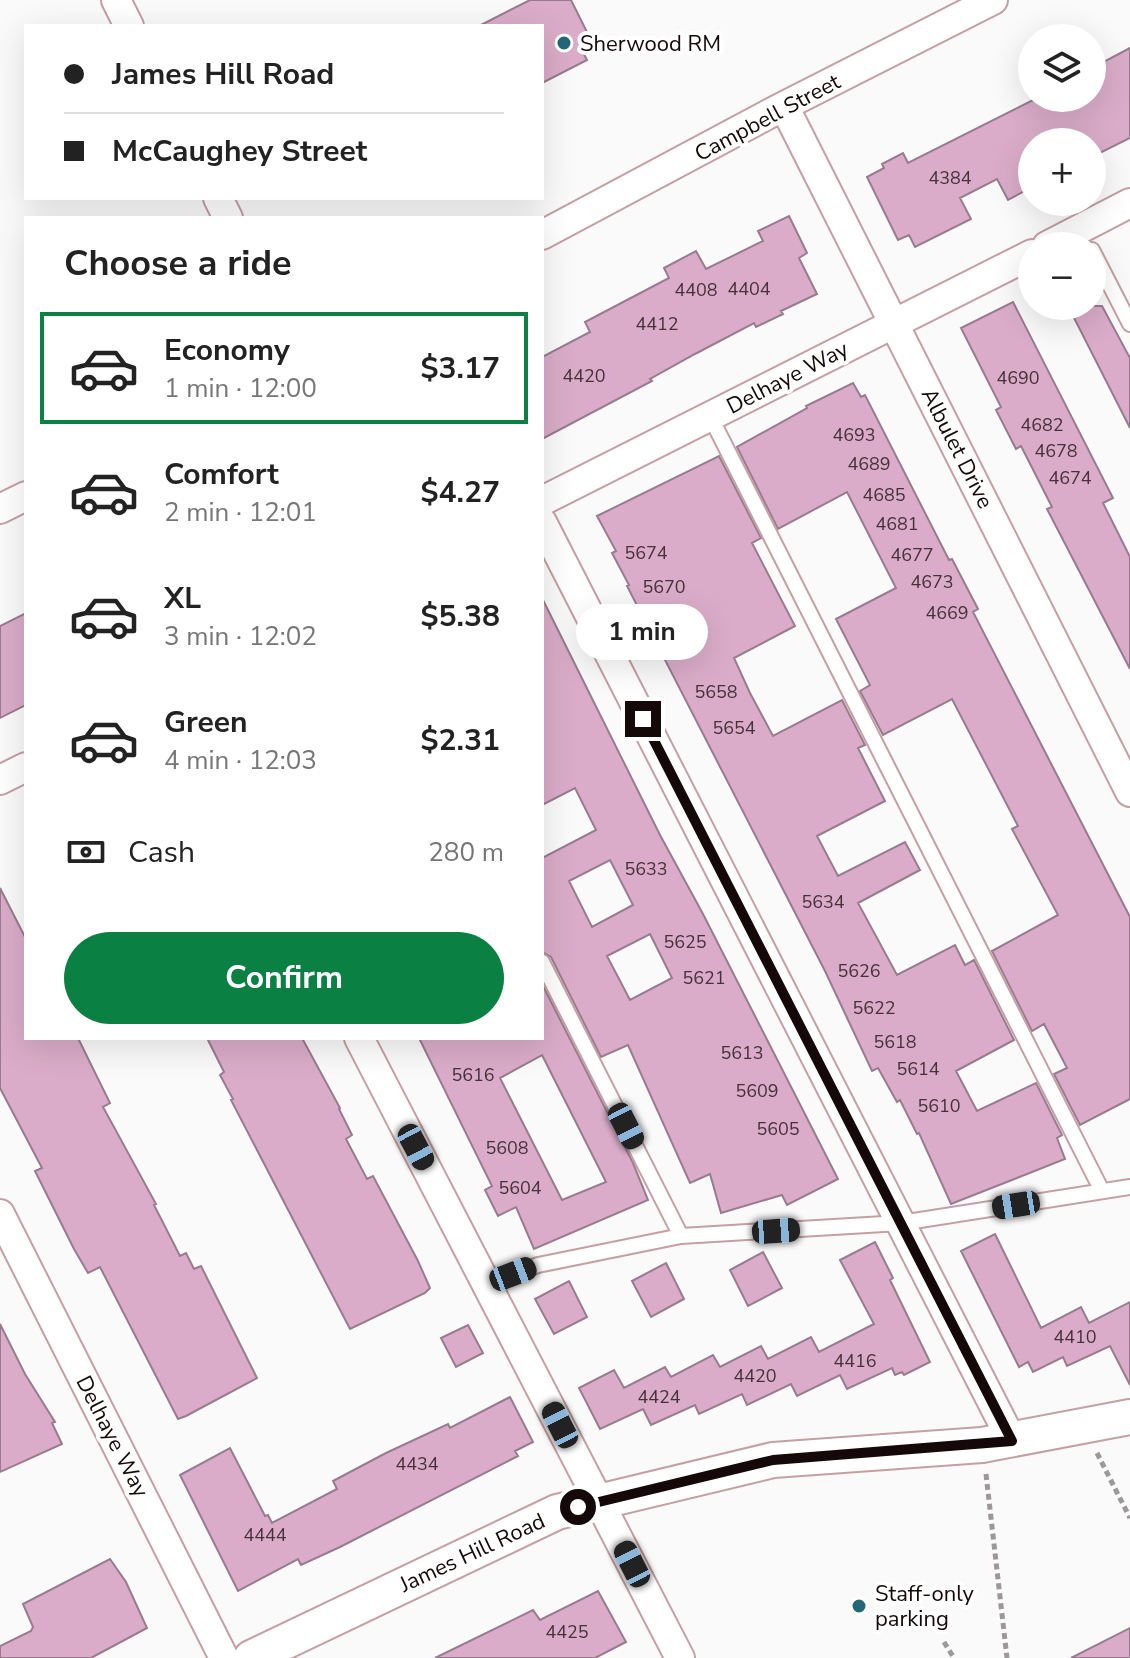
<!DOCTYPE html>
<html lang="en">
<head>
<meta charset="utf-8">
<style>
  body { margin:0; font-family:"Nunito Sans",sans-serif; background:#f6f6f6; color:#222; height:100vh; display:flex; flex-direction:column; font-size:30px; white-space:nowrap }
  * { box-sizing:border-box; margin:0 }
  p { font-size:26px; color:#767676 }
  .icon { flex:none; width:44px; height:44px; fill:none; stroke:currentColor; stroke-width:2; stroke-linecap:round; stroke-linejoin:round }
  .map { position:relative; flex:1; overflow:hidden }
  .side { position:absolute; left:24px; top:216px; width:520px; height:824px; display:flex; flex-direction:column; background:#fff; border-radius:0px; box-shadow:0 8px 32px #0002 }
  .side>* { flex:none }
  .hud { position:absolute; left:24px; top:24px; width:520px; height:176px; border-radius:0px; box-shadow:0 8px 32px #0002; display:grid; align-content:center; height:176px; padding:0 40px; background:#fff }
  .buttons { position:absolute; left:1018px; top:24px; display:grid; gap:16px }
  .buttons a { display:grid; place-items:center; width:88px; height:88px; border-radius:50%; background:#fff; box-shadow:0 8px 32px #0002; font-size:40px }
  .end { position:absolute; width:36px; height:36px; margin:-18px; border:10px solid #140809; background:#fff; box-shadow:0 0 0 4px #fff }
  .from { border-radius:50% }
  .bubble { position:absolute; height:56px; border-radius:28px; background:#fff; box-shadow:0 8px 32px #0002; font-size:26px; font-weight:700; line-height:56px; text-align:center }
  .car { position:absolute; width:24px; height:48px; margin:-24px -12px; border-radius:10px; box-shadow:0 0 6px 2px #0007; background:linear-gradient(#222 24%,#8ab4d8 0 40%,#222 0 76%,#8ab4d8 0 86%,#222 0) }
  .hud b { display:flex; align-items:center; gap:28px; height:76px; font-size:30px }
  .hud b+b { border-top:2px solid #e0e0e0 }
  .hud i { width:20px; height:20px; background:#222 }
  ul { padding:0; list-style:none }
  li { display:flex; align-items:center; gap:24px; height:112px; margin:0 16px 12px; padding:0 24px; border:4px solid transparent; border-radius:0px }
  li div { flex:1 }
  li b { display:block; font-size:30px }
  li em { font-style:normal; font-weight:700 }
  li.on { border-color:#0b8043 }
  li>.icon { width:72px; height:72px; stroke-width:1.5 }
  h2 { padding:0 40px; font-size:36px; line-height:96px }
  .pay { display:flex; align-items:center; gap:20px; height:88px; padding:0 40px; font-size:30px }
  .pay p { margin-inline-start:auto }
  .button { display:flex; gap:16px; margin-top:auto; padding:16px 40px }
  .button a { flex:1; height:92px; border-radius:48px; background:#0b8043; color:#fff; font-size:32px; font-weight:700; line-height:92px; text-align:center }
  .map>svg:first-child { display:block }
  .building { fill:#daacc9; stroke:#997b8e; stroke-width:2; fill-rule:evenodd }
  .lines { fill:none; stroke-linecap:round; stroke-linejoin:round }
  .service-casing { stroke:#c59fa3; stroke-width:18 }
  .minor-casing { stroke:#c59fa3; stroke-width:32 }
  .tertiary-casing { stroke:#c59fa3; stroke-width:38 }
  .path { stroke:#9c9898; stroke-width:5; stroke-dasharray:6 4; stroke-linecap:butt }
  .service { stroke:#fff; stroke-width:14 }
  .minor { stroke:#fff; stroke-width:28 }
  .tertiary { stroke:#fff; stroke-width:34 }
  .route { stroke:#140809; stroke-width:10 }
  .poi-dot { fill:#236779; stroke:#fff; stroke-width:3 }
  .labels { text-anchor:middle; stroke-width:8; stroke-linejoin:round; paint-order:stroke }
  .number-label { font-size:18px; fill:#463139 }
  .poi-label { font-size:22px; fill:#140809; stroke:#fff; text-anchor:start }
  .street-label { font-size:22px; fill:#140809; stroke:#fff }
</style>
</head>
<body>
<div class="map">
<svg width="1130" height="1658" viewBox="0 0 1130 1658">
  <rect width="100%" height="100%" fill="#fafafa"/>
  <path class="building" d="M530 0H571L591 40 580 46 587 60 542 83V26H479Z
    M1130 48V138L1092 157V142H1032V187L1008 200 997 179 960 198 971 219 915 247 909 235 898 240 867 177 884 168 882 164 903 153 908 163 1037 98H1092V68Z
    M789 216 807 253 799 258 817 294 781 311 783 314 756 327 754 323 695 354 650 379 652 381 542 439V357L590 332 585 322 669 278 664 268 696 251 706 269 763 241 758 231Z
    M1013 302 1113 498 1103 503 1130 557V669L1047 509 1052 507 1021 446 1016 449 996 410 1001 407 961 328Z
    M1068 306H1102L1130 358V428Z
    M853 383 861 397 865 395 949 560 952 559 978 609 973 612 1130 917V1099L1080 1125 1054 1074 1067 1068 1044 1024 1032 1031 992 951 1058 915 1012 829 1018 826 952 699 883 735 860 691 870 685 836 619 896 588 847 492 778 529 737 447 807 408 806 406Z
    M719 456 761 538 752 543 795 626 734 658 750 693 773 736 842 700 865 745 858 748 885 801 817 836 838 876 905 842 920 870 858 903 897 975 955 945 965 965 974 960 1014 1040 956 1071 977 1111 1036 1083 1062 1135 1057 1138 1065 1159 951 1204 919 1133 917 1134 900 1100 897 1102 878 1068 872 1071 825 971 627 586 629 585 612 553 616 551 597 516Z
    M542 598 660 835 703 914 838 1179 787 1205 782 1195 721 1213 710 1174 690 1183 628 1045 601 1057 551 957 542 952V858L596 830 575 788 542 805ZM610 860 633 905 592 927 569 881ZM650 934 672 978 630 1000 607 956Z
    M26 613V705L0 718V626Z
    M0 888 26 939V1038H78L110 1103 103 1107 156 1204 154 1205 180 1256 186 1253 194 1269 201 1266 257 1378 186 1416 178 1419 100 1267 88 1273 74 1249 35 1171 42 1168 0 1088Z
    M542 984 633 1163 648 1200 534 1249 516 1207 498 1216 485 1190 492 1186 419 1038H542ZM542 1055 606 1182 562 1200 500 1078Z
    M207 1038H302L340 1108 339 1109 352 1135 346 1139 367 1179 373 1176 418 1261 430 1288 425 1293 350 1329 231 1100 233 1099 220 1075 224 1072Z
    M995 1234 1041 1328 1081 1307 1089 1323 1130 1302V1385L1110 1346 1067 1366 1063 1357 1033 1372 1028 1362 1019 1367 961 1251Z
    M875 1242 893 1278 890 1280 930 1362 904 1375 902 1372 895 1375 892 1368 847 1389 840 1375 797 1396 791 1384 747 1405 742 1394 699 1414 695 1405 651 1425 643 1409 600 1429 579 1388 614 1370 624 1388 665 1367 671 1377 713 1355 720 1367 761 1346 768 1359 811 1337 819 1352 874 1324 840 1260Z
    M763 1252 782 1288 748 1306 730 1270Z
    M666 1263 684 1299 651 1317 632 1281Z
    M569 1281 587 1317 554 1334 535 1299Z
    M0 1324 25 1374 55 1422 52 1423 62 1444 0 1472Z
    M468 1325 483 1353 456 1367 441 1338Z
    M510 1397 533 1442 515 1451 518 1456 340 1547 301 1565 298 1559 238 1591 180 1475 230 1448 265 1516 268 1515 272 1523 337 1489 333 1481 386 1453 448 1424 450 1428Z
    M110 1559 126 1582 147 1628 91 1658H0V1646L31 1631 33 1627 23 1604Z
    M598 1591 626 1642 595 1658H435L533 1610 540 1620Z
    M1130 1628V1658H1071Z"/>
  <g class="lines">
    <g class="service-casing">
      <path id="service" d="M1092 250 1130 324
        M710 416 1102 1191
        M542 962 681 1236
        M488 1284 538 1265 681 1236 901 1223 1130 1187"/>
    </g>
    <g class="minor-casing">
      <path id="minor" d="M116 0 129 26
        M784 106 1130 792
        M218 198 228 218
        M542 235 784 106 993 0
        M1047 246 1130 203
        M542 501 1032 254
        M0 509 26 496
        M542 522 1012 1441
        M0 780 26 767
        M359 1038 680 1658
        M0 1214 224 1658"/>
    </g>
    <g class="tertiary-casing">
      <path id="tertiary" d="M251 1658 557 1512 773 1460 982 1445 1130 1417"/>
    </g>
    <path class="path" d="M1097 1453 1130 1518
      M986 1474 1007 1658
      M944 1642 954 1658"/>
    <use href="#service" class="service"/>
    <use href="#minor" class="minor"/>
    <use href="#tertiary" class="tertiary"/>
  </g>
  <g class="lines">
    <path class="route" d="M578 1507 773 1460 1012 1441 643 719"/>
  </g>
  <g class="poi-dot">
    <circle cx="564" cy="43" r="8"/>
    <circle cx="859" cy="1606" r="8"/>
  </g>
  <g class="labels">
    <g class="number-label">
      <text x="950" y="184">4384</text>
      <text x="749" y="295">4404</text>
      <text x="696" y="296">4408</text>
      <text x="657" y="330">4412</text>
      <text x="584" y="382">4420</text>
      <text x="1018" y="384">4690</text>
      <text x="1042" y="431">4682</text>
      <text x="854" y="441">4693</text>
      <text x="1056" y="457">4678</text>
      <text x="869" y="470">4689</text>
      <text x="1070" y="484">4674</text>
      <text x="884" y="501">4685</text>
      <text x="897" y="530">4681</text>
      <text x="646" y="559">5674</text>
      <text x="912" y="561">4677</text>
      <text x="932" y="588">4673</text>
      <text x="664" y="593">5670</text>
      <text x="947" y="619">4669</text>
      <text x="716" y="698">5658</text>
      <text x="734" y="734">5654</text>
      <text x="646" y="875">5633</text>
      <text x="823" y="908">5634</text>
      <text x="685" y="948">5625</text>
      <text x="859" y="977">5626</text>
      <text x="704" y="984">5621</text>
      <text x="874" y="1014">5622</text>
      <text x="895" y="1048">5618</text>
      <text x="742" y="1059">5613</text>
      <text x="918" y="1075">5614</text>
      <text x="473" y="1081">5616</text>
      <text x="757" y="1097">5609</text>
      <text x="939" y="1112">5610</text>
      <text x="778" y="1135">5605</text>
      <text x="507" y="1154">5608</text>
      <text x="520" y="1194">5604</text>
      <text x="1075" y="1343">4410</text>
      <text x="855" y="1367">4416</text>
      <text x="755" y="1382">4420</text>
      <text x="659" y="1403">4424</text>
      <text x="417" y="1470">4434</text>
      <text x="265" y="1541">4444</text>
      <text x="567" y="1638">4425</text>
    </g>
    <g class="poi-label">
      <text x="580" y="51">Sherwood RM</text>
      <text x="875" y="1601">Staff-only<tspan x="875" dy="25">parking</tspan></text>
    </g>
    <g class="street-label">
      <text transform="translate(767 117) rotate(-28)" y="8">Campbell Street</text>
      <text transform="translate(787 377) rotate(-27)" y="8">Delhaye Way</text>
      <text transform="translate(958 448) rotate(63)" y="8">Albulet Drive</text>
      <text transform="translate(113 1436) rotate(63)" y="8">Delhaye Way</text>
      <text transform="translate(472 1552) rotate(-25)" y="8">James Hill Road</text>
    </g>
  </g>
</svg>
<div class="buttons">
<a><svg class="icon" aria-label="layers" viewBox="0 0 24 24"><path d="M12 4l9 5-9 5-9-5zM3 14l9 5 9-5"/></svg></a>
<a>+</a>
<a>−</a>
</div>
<i class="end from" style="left:578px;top:1507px"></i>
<i class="end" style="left:643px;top:719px"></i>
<div class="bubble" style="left:576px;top:604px;width:132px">1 min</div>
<i class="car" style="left:626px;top:1126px;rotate:153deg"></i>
<i class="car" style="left:416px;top:1147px;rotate:152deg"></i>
<i class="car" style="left:1016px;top:1205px;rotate:261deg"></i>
<i class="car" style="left:776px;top:1231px;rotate:86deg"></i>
<i class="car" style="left:513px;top:1274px;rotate:69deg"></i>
<i class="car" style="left:560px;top:1425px;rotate:333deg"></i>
<i class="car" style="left:632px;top:1564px;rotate:333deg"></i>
<div class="hud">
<b><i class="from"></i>James Hill Road</b>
<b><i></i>McCaughey Street</b>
</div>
<section class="side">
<h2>Choose a ride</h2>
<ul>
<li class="on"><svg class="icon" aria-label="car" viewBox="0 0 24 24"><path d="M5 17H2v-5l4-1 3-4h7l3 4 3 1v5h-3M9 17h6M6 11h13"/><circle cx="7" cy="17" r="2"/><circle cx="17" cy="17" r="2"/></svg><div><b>Economy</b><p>1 min · 12:00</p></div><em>$3.17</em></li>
<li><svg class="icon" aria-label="car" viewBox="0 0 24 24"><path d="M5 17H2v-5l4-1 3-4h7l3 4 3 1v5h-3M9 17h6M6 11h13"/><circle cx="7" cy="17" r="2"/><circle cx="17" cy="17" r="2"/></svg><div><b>Comfort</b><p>2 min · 12:01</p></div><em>$4.27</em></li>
<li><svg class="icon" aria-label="car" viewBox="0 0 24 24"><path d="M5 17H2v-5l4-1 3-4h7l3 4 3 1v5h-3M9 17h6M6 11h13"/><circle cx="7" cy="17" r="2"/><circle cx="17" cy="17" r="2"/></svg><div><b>XL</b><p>3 min · 12:02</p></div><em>$5.38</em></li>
<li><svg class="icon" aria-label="car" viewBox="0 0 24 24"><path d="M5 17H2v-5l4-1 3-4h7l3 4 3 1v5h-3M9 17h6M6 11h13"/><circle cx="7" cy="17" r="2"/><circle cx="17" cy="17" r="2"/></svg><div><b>Green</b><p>4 min · 12:03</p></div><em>$2.31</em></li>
</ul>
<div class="pay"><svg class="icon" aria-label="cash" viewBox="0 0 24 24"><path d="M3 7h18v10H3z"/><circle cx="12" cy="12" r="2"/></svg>Cash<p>280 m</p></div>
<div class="button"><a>Confirm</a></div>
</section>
</div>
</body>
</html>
